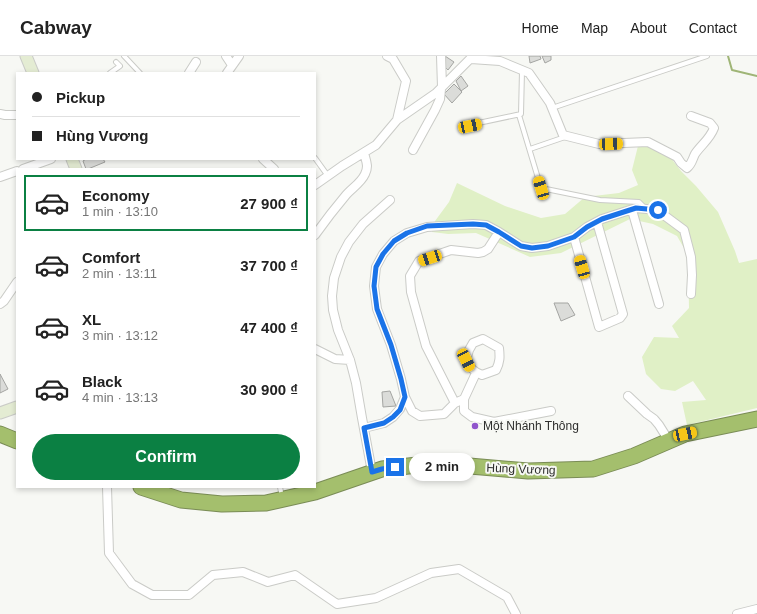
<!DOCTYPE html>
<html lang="en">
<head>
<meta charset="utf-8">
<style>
  body { margin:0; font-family:Arial,sans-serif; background:#f2f2f2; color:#222; height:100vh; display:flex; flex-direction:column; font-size:15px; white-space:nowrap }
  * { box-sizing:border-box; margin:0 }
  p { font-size:13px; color:#767676 }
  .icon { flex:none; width:22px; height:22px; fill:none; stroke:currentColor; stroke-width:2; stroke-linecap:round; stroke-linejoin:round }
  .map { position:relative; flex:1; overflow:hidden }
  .sheet { position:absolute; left:16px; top:112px; width:300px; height:320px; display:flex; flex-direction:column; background:#fff; border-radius:0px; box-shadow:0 2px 6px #0003 }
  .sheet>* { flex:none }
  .guide { position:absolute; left:16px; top:16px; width:300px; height:88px; border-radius:0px; box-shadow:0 2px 6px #0003; display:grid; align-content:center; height:88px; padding:0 16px; background:#fff }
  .end { position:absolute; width:18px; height:18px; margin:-9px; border:5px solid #1a73e8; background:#fff; box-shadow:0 0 0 2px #fff }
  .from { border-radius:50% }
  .bubble { position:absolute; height:28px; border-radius:14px; background:#fff; box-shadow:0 2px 6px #0003; font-size:13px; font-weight:700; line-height:28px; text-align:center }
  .car { position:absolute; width:12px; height:24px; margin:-12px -6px; border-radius:5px; box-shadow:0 0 3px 1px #0007; background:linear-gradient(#f5c518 24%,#345 0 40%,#f5c518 0 76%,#345 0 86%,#f5c518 0) }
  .guide b { display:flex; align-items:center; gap:14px; height:38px; font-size:15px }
  .guide b+b { border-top:1px solid #e0e0e0 }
  .guide i { width:10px; height:10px; background:#222 }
  ul { padding:7px 0 0; list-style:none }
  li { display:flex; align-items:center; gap:12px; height:56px; margin:0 8px 6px; padding:0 8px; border:2px solid transparent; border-radius:0px }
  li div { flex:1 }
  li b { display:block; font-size:15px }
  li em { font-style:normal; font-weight:700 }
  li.active { border-color:#0b8043 }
  li>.icon { width:36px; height:36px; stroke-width:1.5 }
  .button { display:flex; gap:8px; margin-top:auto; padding:8px 16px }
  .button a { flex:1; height:46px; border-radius:24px; background:#0b8043; color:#fff; font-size:16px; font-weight:700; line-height:46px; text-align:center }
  header { display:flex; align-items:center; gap:24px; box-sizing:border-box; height:56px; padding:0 20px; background:#fff; border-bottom:1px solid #e0e0e0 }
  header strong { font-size:19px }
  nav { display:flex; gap:22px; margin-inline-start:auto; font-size:14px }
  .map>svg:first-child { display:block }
  .green { fill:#e0f0c6 }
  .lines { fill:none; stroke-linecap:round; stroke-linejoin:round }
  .stream { stroke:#9fb576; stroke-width:2 }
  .building { fill:#dbdcd9; stroke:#a4a5a2 }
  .lane-casing { stroke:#cacbc7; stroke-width:6 }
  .street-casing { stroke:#cacbc7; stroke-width:10 }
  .secondary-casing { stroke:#cacbc7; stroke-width:13 }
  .highway-casing { stroke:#7a8c56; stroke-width:17 }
  .lane { stroke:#fff; stroke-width:4 }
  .street { stroke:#fff; stroke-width:8 }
  .secondary { stroke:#e4ecd3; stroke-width:11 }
  .highway { stroke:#a4bf6d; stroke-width:15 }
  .route { stroke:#1a73e8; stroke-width:5 }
  .poi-dot { fill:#9055cc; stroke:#f7f8f4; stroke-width:1.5 }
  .labels { text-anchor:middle; stroke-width:4; stroke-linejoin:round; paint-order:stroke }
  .poi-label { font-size:12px; fill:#2d2d2c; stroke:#f7f8f4; text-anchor:start }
  .street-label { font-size:12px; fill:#2d2d2c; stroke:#f7f8f4 }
</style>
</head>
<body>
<header>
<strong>Cabway</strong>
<nav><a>Home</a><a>Map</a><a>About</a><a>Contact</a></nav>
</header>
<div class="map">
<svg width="757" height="558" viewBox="0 0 757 558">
  <rect width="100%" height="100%" fill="#f7f8f4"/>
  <path class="green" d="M640 82 667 97 681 115 696 130 718 156 735 195 739 207 757 203V352L687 369 682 346 706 344 693 325 675 335 661 333 646 318 642 301 654 281 679 282 672 270 689 252 688 199 677 180 653 168 630 163 561 197 530 201 476 177 448 178 432 176 435 165 449 146 457 127 505 150 541 162 565 158 585 141 619 137 638 129 632 114Z"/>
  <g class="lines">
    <path class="stream" d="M728 0 732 14 757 20"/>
  </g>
  <path class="building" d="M445 0 454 6 448 14 441 7Z
    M529 0H540L541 3 530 7Z
    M542 0H551V4L545 7Z
    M461 20 468 30 461 35 456 25Z
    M454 28 462 36 452 47 444 38Z
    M86 103H103L105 106 88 113H86L83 105Z
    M554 247H568L575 259 561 265Z
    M0 318 8 333 0 337Z
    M390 335 396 350 383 351 382 336Z"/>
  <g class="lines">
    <g class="lane-casing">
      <path id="lane" d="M124 0 140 17
        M110 17 120 10 116 6
        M552 52 707 0
        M519 59 541 132 600 144 639 146 645 152
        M469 69 521 58 522 15
        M530 93 565 81
        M315 102 328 120
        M280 431 282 441"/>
    </g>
    <g class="street-casing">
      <path id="street" d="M226 0 232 9
        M441 0 442 31
        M471 3 500 5 529 17 550 47 563 79 599 88 648 86 677 101 681 107 687 112C692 108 692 104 695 98 701 89 710 83 714 72L710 67 691 60
        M189 17 196 6
        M227 17 239 0
        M0 58 5 59H17
        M397 64 436 37 473 0
        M413 94 435 54 440 43 441 33
        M263 103 274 113
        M23 113 51 103
        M0 121 17 115
        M315 129 342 110 376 89 397 64 406 25 393 3 387 0
        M632 154 659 248
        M315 179C325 165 335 152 346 139 352 132 361 127 365 118 369 110 366 105 364 97
        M574 181 599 271 620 262 623 258 597 166
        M0 248 4 245 17 226
        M483 283 499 292C500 301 500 306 496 314L482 319C474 316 470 312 466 304L469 294 473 287Z
        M315 293 335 303 350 304
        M628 340 647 358 654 363 659 369 669 385
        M405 341 412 355 420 360 444 358 455 347 426 290 411 236 410 220 419 205 451 194 478 197 483 196 488 193 499 176
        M464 343 476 317
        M455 347 464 343V355L472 361 494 366 551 355
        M364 372 384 367 393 361 400 353 405 341 401 323 391 289 377 253 374 230 376 211 383 198 394 185 407 177 427 171 473 168 486 169 499 176 521 190 532 192 548 190 574 181 587 171 602 163 636 152 657 154 684 174 691 201 692 219 691 238
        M372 416 362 362 356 327 350 304 338 274 333 254 332 240 334 222 341 201 349 186 363 168 390 144
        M107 431 109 497 132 528 152 539H189L213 519 243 516 268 526 295 519 337 548 376 542 431 517 459 513 507 541 516 558
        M737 558 757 553"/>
    </g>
    <g class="secondary-casing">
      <path id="secondary" d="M26 0 33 17
        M72 103 76 113
        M0 357 17 351"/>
    </g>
    <g class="highway-casing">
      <path id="highway" d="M0 378 17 385
        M141 431 181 444 222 448 266 447 315 436 382 413 435 407 528 415 593 413 634 400 685 378 757 363"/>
    </g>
    <use href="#lane" class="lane"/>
    <use href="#street" class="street"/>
    <use href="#secondary" class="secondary"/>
    <use href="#highway" class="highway"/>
  </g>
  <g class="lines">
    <path class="route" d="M395 411 382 413 372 416 364 372 384 367 393 361 400 354 405 341 401 323 391 289 377 253 374 230 376 211 383 198 394 185 407 177 427 170 473 168 486 169 499 176 521 190 532 192 548 190 574 181 587 171 602 163 636 152 658 154"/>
  </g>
  <circle class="poi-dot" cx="475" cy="370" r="4"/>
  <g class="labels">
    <g class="poi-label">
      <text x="483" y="374">Một Nhánh Thông</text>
    </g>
    <g class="street-label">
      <text transform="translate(521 413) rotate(2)" y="4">Hùng Vương</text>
    </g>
  </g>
</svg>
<i class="end from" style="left:658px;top:154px"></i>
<i class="end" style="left:395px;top:411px"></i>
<div class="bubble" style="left:409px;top:397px;width:66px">2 min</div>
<i class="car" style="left:470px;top:70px;rotate:78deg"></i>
<i class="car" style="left:611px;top:88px;rotate:88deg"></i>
<i class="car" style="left:541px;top:132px;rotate:343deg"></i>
<i class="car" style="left:430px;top:202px;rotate:252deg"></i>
<i class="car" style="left:582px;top:211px;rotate:344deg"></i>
<i class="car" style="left:466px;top:304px;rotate:153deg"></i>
<i class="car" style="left:685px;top:378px;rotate:78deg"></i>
<div class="guide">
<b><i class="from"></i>Pickup</b>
<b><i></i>Hùng Vương</b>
</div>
<section class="sheet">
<ul>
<li class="active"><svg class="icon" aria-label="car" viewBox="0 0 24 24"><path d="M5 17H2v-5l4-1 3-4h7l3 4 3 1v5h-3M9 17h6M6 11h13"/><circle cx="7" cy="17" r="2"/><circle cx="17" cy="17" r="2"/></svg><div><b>Economy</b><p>1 min · 13:10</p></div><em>27 900 ₫</em></li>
<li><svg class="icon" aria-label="car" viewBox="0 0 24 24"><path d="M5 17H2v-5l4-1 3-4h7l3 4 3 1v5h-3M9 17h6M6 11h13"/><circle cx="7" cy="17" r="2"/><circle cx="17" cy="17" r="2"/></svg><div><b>Comfort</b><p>2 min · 13:11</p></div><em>37 700 ₫</em></li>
<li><svg class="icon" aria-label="car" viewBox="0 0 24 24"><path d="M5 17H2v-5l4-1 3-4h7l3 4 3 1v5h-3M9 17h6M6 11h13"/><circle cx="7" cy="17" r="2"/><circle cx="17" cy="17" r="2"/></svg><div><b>XL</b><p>3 min · 13:12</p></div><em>47 400 ₫</em></li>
<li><svg class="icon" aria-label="car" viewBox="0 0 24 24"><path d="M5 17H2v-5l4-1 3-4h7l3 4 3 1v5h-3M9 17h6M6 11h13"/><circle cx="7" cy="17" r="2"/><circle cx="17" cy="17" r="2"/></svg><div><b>Black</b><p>4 min · 13:13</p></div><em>30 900 ₫</em></li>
</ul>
<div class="button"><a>Confirm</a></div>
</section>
</div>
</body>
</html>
